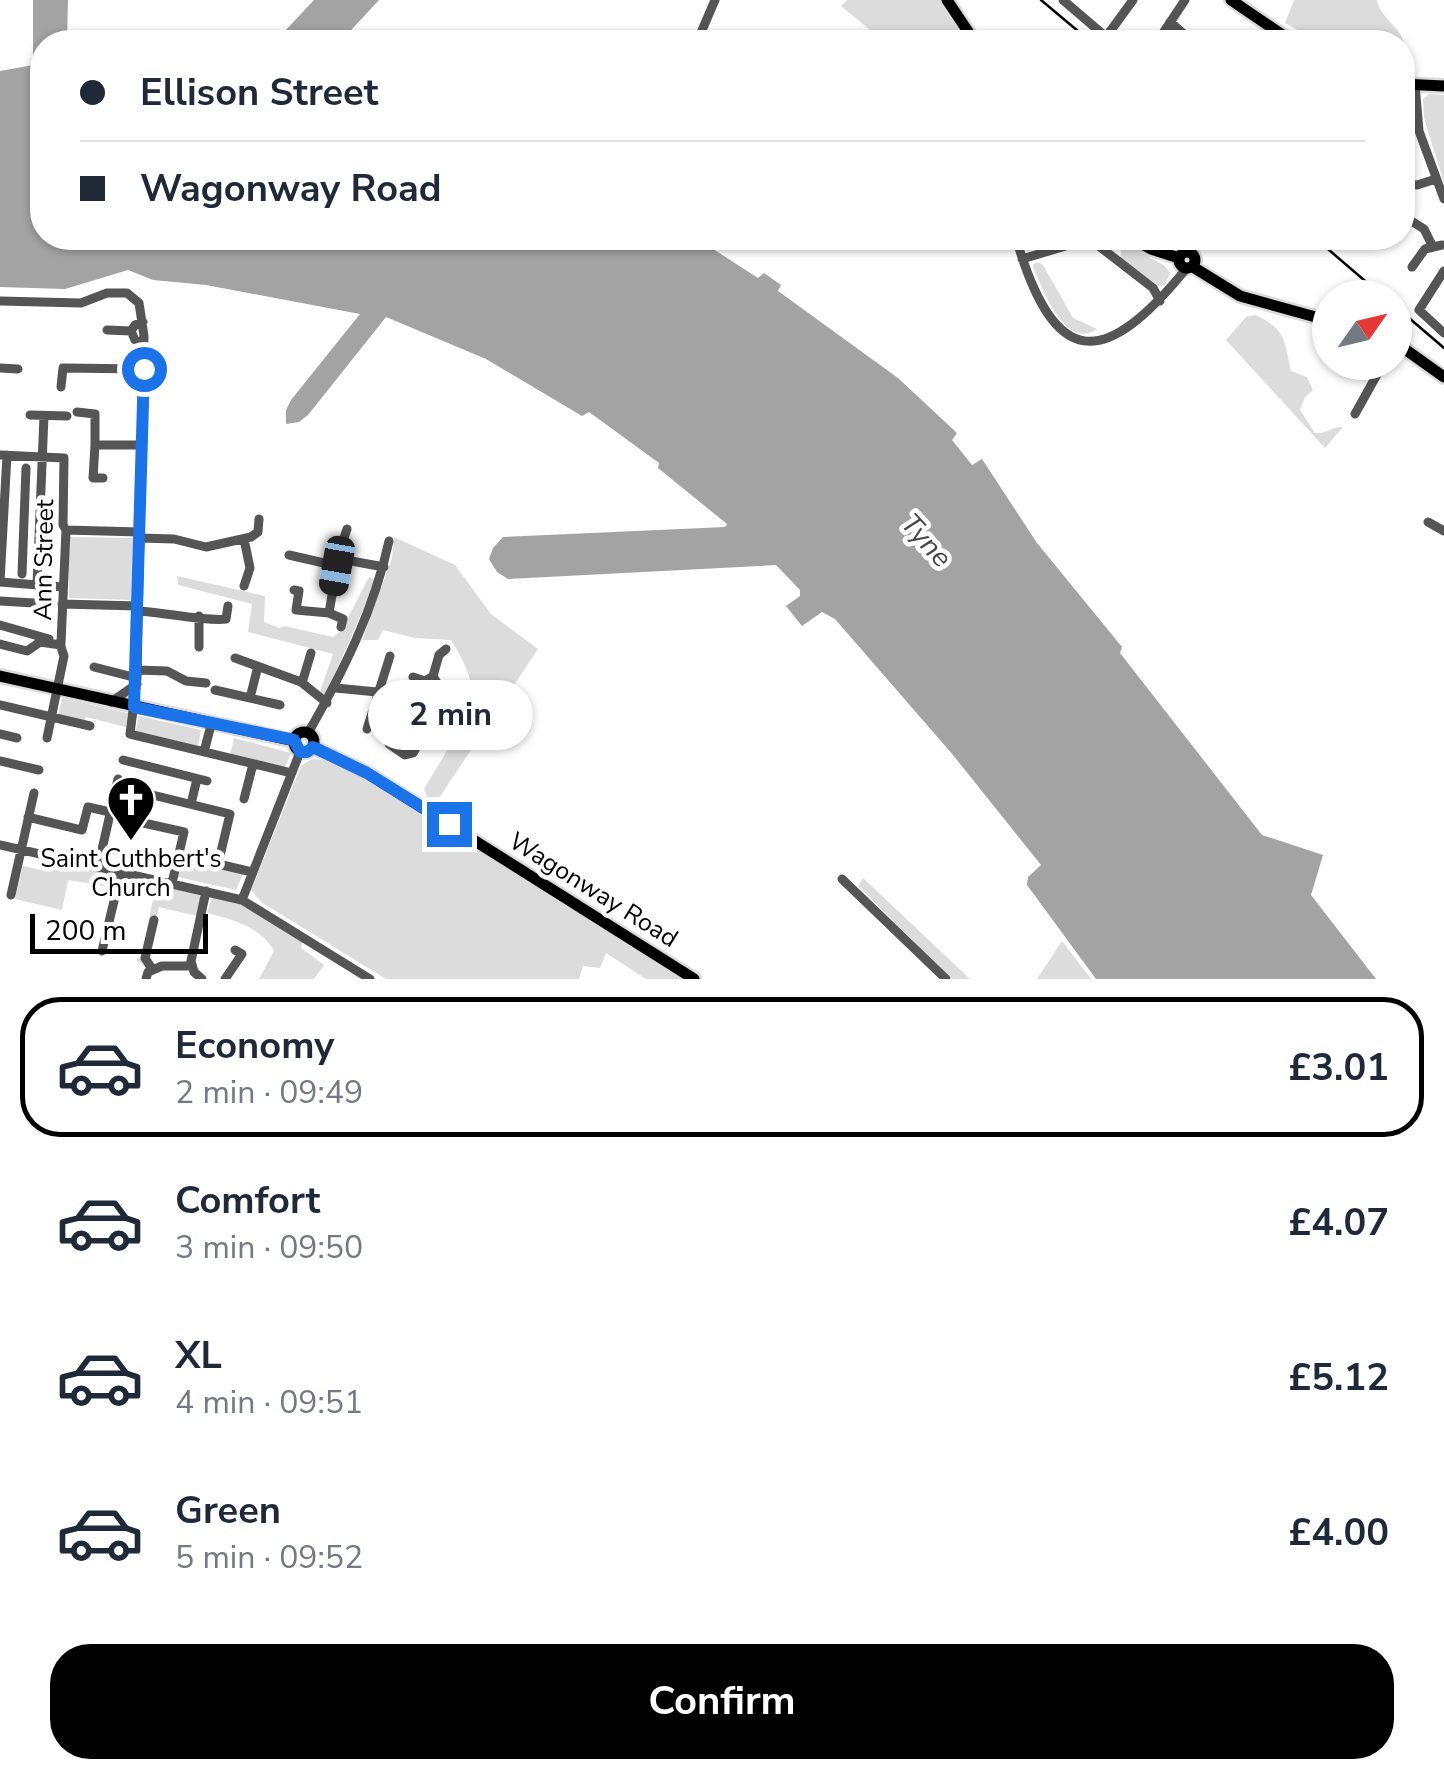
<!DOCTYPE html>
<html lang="en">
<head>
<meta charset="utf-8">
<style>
  body { margin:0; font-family:"Nunito Sans",sans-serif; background:#f2f2f3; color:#1f2937; height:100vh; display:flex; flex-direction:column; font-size:38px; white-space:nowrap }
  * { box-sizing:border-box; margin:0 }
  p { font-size:32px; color:#747a83 }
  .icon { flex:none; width:55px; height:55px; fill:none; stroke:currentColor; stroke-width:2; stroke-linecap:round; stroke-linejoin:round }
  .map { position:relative; height:979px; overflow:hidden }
  .details { display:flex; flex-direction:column; background:#fff; flex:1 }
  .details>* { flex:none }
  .hud { position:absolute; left:30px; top:30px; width:1385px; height:220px; border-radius:40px; box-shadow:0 2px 8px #0004; display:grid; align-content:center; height:220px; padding:0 50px; background:#fff }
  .needle { width:65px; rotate:56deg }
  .fabs { position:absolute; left:1312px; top:280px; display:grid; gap:20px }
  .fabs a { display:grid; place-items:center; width:100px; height:100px; border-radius:50%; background:#fff; box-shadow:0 2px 8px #0004; font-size:50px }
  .scale { position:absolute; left:30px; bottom:25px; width:178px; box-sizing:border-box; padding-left:10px; border:5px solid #000; border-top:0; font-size:28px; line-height:35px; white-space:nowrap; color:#000; -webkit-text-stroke:8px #fff; paint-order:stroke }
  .end { position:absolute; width:45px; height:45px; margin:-22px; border:12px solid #1a73e8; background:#fff; box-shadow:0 0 0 5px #fff }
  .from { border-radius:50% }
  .bubble { position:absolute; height:70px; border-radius:35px; background:#fff; box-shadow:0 2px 8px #0004; font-size:32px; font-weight:700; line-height:70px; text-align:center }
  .car { position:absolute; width:30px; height:60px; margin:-30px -15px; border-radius:12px; box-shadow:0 0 8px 2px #0007; background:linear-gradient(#222 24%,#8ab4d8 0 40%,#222 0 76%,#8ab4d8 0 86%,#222 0) }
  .hud b { display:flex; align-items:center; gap:35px; height:95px; font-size:38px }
  .hud b+b { border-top:2px solid #e0e1e3 }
  .hud i { width:25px; height:25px; background:#1f2937 }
  ul { padding:18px 0 0; list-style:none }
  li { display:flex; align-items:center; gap:30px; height:140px; margin:0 20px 15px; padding:0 30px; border:5px solid transparent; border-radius:40px }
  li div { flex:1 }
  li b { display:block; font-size:38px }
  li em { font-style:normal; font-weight:700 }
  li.active { border-color:#000 }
  li>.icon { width:90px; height:90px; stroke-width:1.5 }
  .action { display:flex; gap:20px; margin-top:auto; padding:20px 50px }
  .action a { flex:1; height:115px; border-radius:40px; background:#000; color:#fff; font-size:40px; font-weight:700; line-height:115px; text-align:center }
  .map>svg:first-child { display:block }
  .green { fill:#dcdcdc }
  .water { fill:#a3a3a3 }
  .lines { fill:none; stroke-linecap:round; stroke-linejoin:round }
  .major-casing { stroke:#dbdbdb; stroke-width:16 }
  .minor { stroke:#555; stroke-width:9 }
  .major { stroke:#000; stroke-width:11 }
  .tram { stroke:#000; stroke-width:2.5 }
  .route { stroke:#1a73e8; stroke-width:12 }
  .labels { text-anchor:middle; stroke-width:9; stroke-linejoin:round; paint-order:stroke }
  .street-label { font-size:25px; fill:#000; stroke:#fff }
  .poi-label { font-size:25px; fill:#000; stroke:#fff }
  .water-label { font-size:28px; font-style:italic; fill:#444; stroke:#fff }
</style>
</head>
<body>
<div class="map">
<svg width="1444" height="979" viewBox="0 0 1444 979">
  <rect width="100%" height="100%" fill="#fff"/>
  <path class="green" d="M847 0H941L967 42H885L841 6Z
    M1294 0H1377C1380 18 1400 26 1404 43L1383 36 1379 42H1319L1285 23Z
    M1429 94 1444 95V183L1424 118 1423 99Z
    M1116 238 1165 266 1170 273 1165 285 1158 286 1120 258 1122 247 1116 243 1111 249 1100 239Z
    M1037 262 1043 265 1073 318 1097 329C1065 351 1044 291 1034 270L1033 265Z
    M1255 315C1286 329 1284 340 1291 371L1307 377 1313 390 1305 397 1300 410 1315 433C1325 435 1332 426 1343 427L1325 448 1226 340 1246 317Z
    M69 537 133 538 131 600 69 598Z
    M394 537 455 565 491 614 538 649 441 795 435 800 428 798 424 789 474 706C474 682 464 660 451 640L415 638 383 630 378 640H362L392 558Z
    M177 576 265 596 264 622 279 628 284 626 333 637 341 631 369 577 376 580 326 694H323L320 692 333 654 248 632 252 604 178 585Z
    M62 698 128 713 126 727 86 717 84 722 58 716Z
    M139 716 201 730 198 747 135 733Z
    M234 738 291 753 285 767 230 755Z
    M312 759C348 760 385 791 415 809 505 864 593 922 681 979H646L606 953 600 968 583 966 579 979H386L261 902 251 890 301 766Z
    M184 855 243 874 236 890 178 877Z
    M45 861 115 874V883L110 887 68 880 62 910 15 899 23 866 42 870Z
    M863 878 970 979H952L858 886Z
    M132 879 199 894 201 898 197 916 159 907 156 920H152L143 963 137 962V958H141L153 899 121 891 126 881Z
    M212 897 243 904 303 942 301 948 324 965 314 979H259L274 951C261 927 232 919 207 913Z
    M1062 941 1091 979H1037Z"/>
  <path class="water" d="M33 0H68L67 42H42V238H696L758 278 764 273 781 285 778 291 898 378 957 433 952 440 972 465 982 459 1037 543 1122 647 1120 653 1262 835 1323 855 1311 895 1376 979H1096L1027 885 1028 877 1041 865 953 755 835 619 822 612 802 626 786 606 800 596V590L776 565 508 579 497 572 489 559 493 548 503 537 725 527 727 524 658 468 659 463 589 412 582 416 486 359 386 317 308 415 299 422 286 424V410L291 400 360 314 206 285 153 280 128 270 65 289 0 287V71L33 65Z
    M314 0H379L340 42H269L279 31 283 33Z"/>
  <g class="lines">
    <g class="major-casing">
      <path id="major" d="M947 0 975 42
        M1231 0 1293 42
        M1402 84 1444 86
        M1131 238 1151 249 1179 258
        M1179 260a8 8 0 1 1 16 0a8 8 0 1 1-16 0Z
        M1193 267 1240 296 1330 321
        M1395 342 1444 377
        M0 676 294 741
        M294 742a10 10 0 1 1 20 0a10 10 0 1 1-20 0Z
        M313 747 367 773 694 979"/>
    </g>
    <path class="minor" d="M1063 0 1112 42
      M1170 22 1193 42
      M1106 37 1133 0
      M697 42 715 0
      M1157 42 1185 0
      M1415 85 1419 131 1444 199
      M1402 184 1417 185 1436 179
      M1402 215 1424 229 1432 245
      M1016 238C1054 369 1103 371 1186 269
      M1100 247 1153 288 1160 301
      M1022 259 1069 245
      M1412 267 1425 249 1442 245
      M1444 271 1419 310 1444 333
      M0 301 81 303 107 293H127L139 303 144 336 137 678 130 734 292 773
      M143 322 135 325 131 331 135 340 144 343
      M107 330 131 331
      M0 368 18 369
      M61 387 63 368 143 369
      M77 412 95 414V445H142
      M1355 414 1384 362
      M30 415 67 416
      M95 445 93 478H103
      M0 455 64 458 63 525 66 530 61 643
      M1428 522 1444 531
      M66 530 140 532
      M140 538 174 539 206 547 251 537 258 532 259 519
      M289 555 337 566
      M346 560 343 541 347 529
      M22 574 26 468
      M0 582 7 455
      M0 582 63 587
      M37 585 44 416
      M244 586 250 568 244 539
      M294 590 299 591 296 610 329 613 337 566 346 560 384 567
      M0 601 51 604
      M62 604 138 606
      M138 611C162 612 208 622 226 619L228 606
      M329 613 343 619 341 627
      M199 616V647
      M0 625 49 639
      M0 644 27 651 40 642 61 645
      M235 658 301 682 327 703
      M94 667 137 678
      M137 670 167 671 186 681 206 683
      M413 677 425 681 433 676 439 655 446 649
      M302 683 311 653
      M336 688 377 692 426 712C430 726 420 742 413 753L405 755 389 744
      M215 690 280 705
      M250 698 258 666
      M111 702 137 684
      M0 705 90 726
      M427 715 443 707 446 698 433 676
      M367 729 390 656
      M308 733C343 672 374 610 389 541
      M0 734 17 738
      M47 738 64 656 61 647
      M204 752 211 725
      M123 760 207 781
      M0 761 39 770
      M116 786 230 814 218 864 252 872
      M244 799 253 764
      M191 804 197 779
      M28 817 82 830 88 807 110 812
      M121 818 184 832 172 883
      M0 845 242 900 370 979
      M98 867 118 779
      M842 879 946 979
      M11 895 34 793
      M242 900 300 752
      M102 951 121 872
      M152 969 145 958 154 920
      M146 979 148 972 162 966H191
      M202 979 194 972 191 961 206 891
      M225 979 242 954 235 950"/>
    <use href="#major" class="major"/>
    <path class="tram" d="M1041 0 1091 42
      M1315 238 1385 298
      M1395 306 1444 348"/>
  </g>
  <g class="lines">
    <path class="route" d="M144 369 134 707 294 740 300 752H307L313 747 367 773 449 824"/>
  </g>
  <defs>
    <g id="church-pin" transform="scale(2.5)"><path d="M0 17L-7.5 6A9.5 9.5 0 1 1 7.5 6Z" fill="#000" stroke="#fff"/><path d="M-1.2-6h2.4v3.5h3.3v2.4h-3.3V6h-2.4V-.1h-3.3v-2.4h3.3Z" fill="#fff"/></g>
  </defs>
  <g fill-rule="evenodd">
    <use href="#church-pin" x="131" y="800"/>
  </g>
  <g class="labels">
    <g class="street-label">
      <text transform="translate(43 560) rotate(-89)" y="9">Ann Street</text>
      <text transform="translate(594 889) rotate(32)" y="9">Wagonway Road</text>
    </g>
    <g class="poi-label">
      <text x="131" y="867">Saint Cuthbert's<tspan x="131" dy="29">Church</tspan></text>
    </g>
    <g class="water-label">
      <text transform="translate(927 540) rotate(48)" y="10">Tyne</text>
    </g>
  </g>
</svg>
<div class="fabs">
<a><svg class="needle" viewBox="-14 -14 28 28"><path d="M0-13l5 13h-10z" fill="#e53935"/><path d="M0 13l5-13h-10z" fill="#747a83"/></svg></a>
</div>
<div class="scale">200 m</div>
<i class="end from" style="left:144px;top:369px"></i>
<i class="end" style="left:449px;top:824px"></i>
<div class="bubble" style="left:368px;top:680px;width:165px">2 min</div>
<i class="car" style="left:337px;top:566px;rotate:190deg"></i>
<div class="hud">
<b><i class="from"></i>Ellison Street</b>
<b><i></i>Wagonway Road</b>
</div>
</div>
<section class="details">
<ul>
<li class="active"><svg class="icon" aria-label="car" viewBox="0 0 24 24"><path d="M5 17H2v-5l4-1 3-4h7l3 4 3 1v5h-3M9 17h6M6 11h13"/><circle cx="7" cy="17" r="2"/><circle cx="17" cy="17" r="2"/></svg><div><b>Economy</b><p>2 min · 09:49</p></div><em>£3.01</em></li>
<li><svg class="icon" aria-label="car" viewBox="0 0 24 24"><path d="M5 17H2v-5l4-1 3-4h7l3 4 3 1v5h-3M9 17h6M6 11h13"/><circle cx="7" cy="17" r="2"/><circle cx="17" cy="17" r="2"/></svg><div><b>Comfort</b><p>3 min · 09:50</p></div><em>£4.07</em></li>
<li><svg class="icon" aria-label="car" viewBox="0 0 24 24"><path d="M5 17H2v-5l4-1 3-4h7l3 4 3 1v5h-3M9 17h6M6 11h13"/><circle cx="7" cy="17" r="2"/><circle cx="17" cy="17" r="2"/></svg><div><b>XL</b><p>4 min · 09:51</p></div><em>£5.12</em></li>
<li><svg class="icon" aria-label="car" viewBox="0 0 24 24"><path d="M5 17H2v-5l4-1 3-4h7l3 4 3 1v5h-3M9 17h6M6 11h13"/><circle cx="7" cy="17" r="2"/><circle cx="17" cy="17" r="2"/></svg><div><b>Green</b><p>5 min · 09:52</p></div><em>£4.00</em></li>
</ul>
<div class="action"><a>Confirm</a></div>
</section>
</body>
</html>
